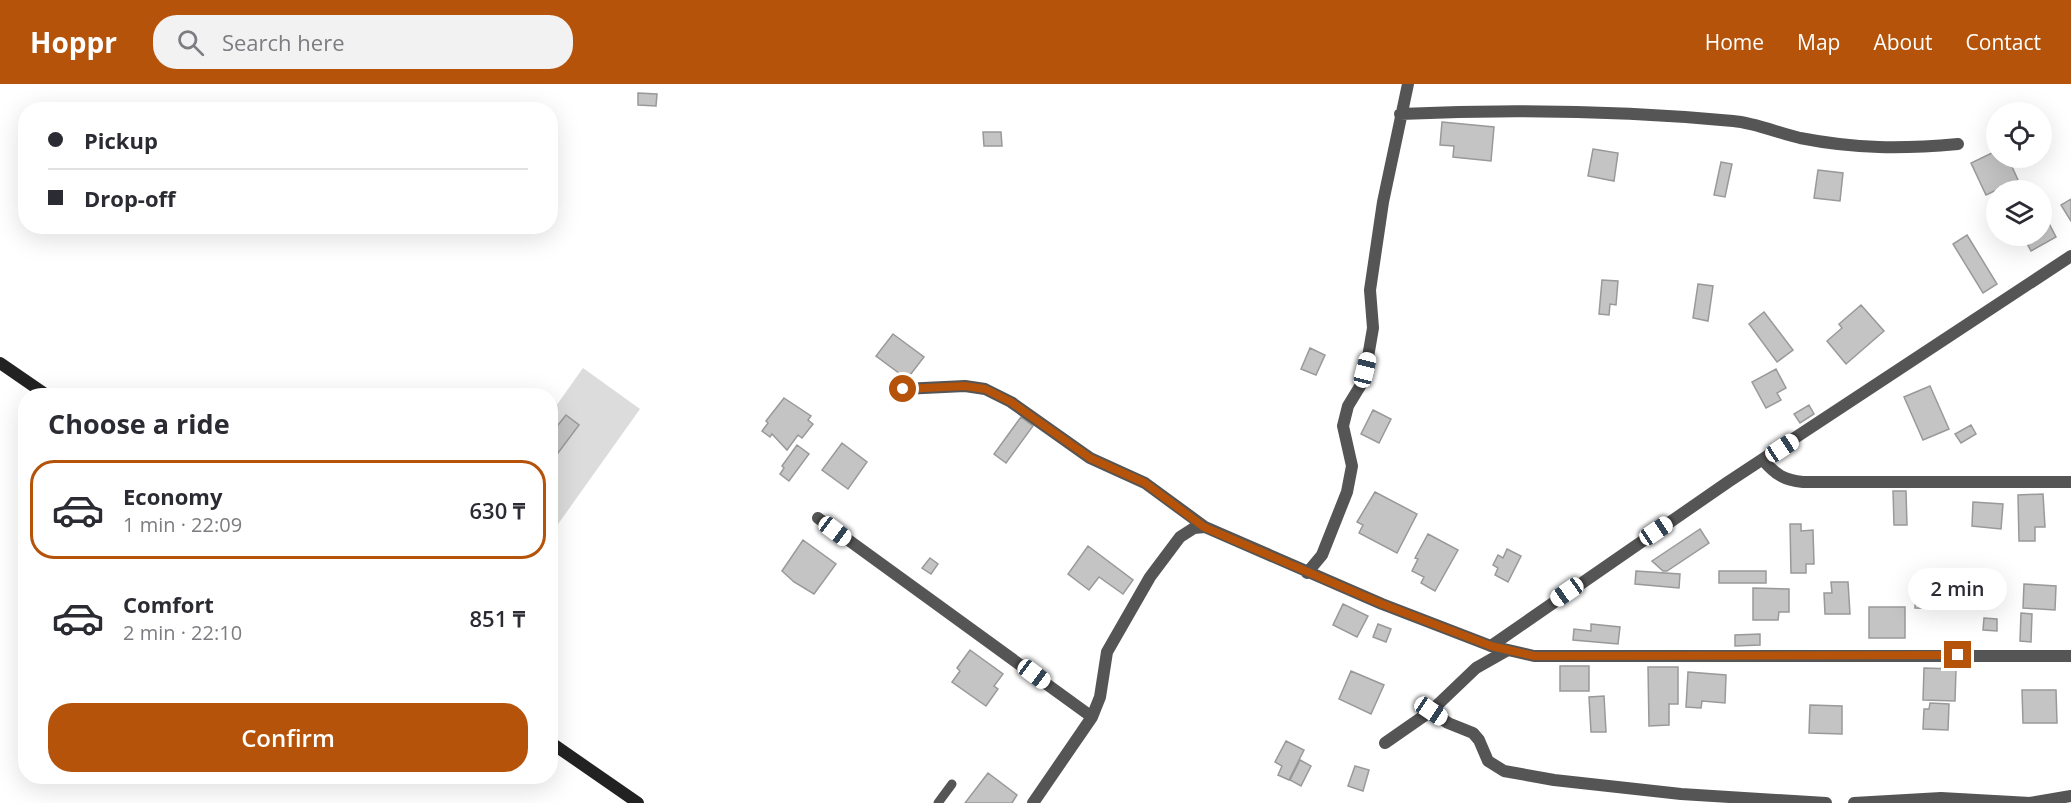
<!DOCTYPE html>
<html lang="en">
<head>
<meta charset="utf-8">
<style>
  body { margin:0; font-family:"Open Sans",sans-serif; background:#f2f2f3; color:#2b2b33; height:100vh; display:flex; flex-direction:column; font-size:22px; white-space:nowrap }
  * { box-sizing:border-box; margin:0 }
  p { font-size:20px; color:#7c7c81 }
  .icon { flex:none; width:33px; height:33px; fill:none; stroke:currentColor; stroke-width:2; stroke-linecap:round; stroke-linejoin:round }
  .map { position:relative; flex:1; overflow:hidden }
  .side { position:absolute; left:18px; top:304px; width:540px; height:396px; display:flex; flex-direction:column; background:#fff; border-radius:24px; box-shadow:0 6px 24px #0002 }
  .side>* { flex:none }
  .hud { position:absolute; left:18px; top:18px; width:540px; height:132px; border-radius:24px; box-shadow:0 6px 24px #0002; display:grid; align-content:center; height:132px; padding:0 30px; background:#fff }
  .fabs { position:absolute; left:1986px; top:18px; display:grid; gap:12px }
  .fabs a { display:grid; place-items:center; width:66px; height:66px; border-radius:50%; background:#fff; box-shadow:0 6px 24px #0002; font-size:30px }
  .end { position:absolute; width:27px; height:27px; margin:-14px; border:8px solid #b45309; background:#fff; box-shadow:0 0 0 3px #fff }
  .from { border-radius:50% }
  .bubble { position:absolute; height:42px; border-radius:21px; background:#fff; box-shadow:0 6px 24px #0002; font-size:20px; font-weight:600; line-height:42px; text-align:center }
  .car { position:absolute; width:18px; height:36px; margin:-18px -9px; border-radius:8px; box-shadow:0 0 4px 2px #0007; background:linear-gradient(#fff 24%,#345 0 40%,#fff 0 76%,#345 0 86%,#fff 0) }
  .hud b { display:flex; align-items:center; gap:21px; height:57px; font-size:22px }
  .hud b+b { border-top:2px solid #e1e1e2 }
  .hud i { width:15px; height:15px; background:#2b2b33 }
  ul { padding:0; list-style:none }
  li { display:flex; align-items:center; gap:18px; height:99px; margin:0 12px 9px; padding:0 18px; border:3px solid transparent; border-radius:24px }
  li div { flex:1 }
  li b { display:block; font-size:22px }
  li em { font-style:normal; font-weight:600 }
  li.current { border-color:#b45309 }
  li>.icon { width:54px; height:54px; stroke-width:1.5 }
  h2 { padding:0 30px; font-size:27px; line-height:72px }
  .button { display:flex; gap:12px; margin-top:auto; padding:12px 30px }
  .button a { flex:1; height:69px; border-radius:24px; background:#b45309; color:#fff; font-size:24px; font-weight:600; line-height:69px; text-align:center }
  header { display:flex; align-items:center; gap:36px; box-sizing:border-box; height:84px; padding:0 30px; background:#b45309; color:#fff }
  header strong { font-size:28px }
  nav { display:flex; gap:33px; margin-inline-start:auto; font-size:21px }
  .search { width:420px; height:54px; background:#f2f2f3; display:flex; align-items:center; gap:15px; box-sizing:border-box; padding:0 21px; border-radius:24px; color:#7c7c81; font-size:22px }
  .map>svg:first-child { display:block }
  .green { fill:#dcdcdc }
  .building { fill:#c4c4c4; stroke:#999; stroke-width:1.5 }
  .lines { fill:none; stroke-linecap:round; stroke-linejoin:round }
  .lane { stroke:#555; stroke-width:9 }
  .street { stroke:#555; stroke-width:12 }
  .secondary { stroke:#222; stroke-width:12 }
  .route { stroke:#b45309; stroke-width:8 }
</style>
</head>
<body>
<header>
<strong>Hoppr</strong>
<div class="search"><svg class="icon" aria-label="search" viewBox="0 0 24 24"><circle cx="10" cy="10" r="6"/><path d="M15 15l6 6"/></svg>Search here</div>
<nav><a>Home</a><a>Map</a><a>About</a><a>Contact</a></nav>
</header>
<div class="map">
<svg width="2071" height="719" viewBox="0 0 2071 719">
  <rect width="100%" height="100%" fill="#fff"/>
  <path class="green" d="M583 284 640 325 551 450V329Z"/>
  <path class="building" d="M638 9 657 10 656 22 638 21Z
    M1442 38 1494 43 1491 77 1453 73 1454 62 1440 61Z
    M983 48H1001L1002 62H984Z
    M1593 65 1618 69 1614 97 1588 92Z
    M1996 67V74H2008L2018 96 1986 111 1971 79Z
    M1721 78 1732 80 1725 113 1714 111Z
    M1818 86 1843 89 1840 117 1814 114Z
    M2071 115V137L2061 121Z
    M2042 126 2056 153 2031 167 2023 152H2042Z
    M1967 151 1997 200 1983 209 1953 160Z
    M1602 196 1618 197 1616 221 1610 220 1609 231 1599 230Z
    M1698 200 1713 202 1708 237 1693 234Z
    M1861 221 1884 247 1846 280 1827 257 1842 244 1839 240Z
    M1764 228 1793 266 1777 278 1749 240Z
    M893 250 924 273 907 295 876 272Z
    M1310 264 1325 271 1316 291 1301 285Z
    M1776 285 1786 304 1777 309 1781 316 1766 324 1752 298Z
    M1930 302 1949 345 1923 356 1904 313Z
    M784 314 811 332 808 336 813 340 802 354 798 351 787 366 772 350 770 353 762 347 768 339 766 337Z
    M1809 321 1814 330 1800 339 1794 330Z
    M1373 326 1391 335 1379 359 1361 350Z
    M566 331 579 341 552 377 550 351Z
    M1021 333 1033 342 1006 379 994 370Z
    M1971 341 1976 350 1961 359 1955 350Z
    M842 359 867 378 848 405 822 386Z
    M797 361 809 370 789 397 780 390 784 384 782 382Z
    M1893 407H1906L1907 441H1894Z
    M1375 408 1417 430 1397 469 1359 449 1363 441 1357 438Z
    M2043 410 2045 443H2035V457H2019L2018 411Z
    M1973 418 2003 420 2001 445 1972 442Z
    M1790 440H1801V447L1813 446 1814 480H1806V489H1791Z
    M1700 445 1709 459 1667 487H1663L1652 477Z
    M1428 450 1458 466 1435 507 1421 499 1424 493 1412 487 1418 475 1415 474Z
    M803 456 836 480 814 510 794 498 782 487Z
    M1088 462 1133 496 1123 510 1099 493 1089 506 1068 490Z
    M1507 465 1521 472 1508 498 1495 491 1498 484 1493 481 1498 471 1503 474Z
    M930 474 938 480 931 490 922 484Z
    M1636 487 1680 490 1679 504 1635 500Z
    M1719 487H1766V499H1719Z
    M1916 496 1946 497 1945 525 1915 524Z
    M1831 498H1848L1850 530H1825L1824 509H1832Z
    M2024 500 2056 502 2055 526 2023 524Z
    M1753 504 1789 505V528H1779L1778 536H1753Z
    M1343 520 1368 532 1357 553 1333 541Z
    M1869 523H1905V554H1869Z
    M2021 529 2032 530 2031 558 2020 557Z
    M1984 534 1997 535V547L1983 546Z
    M1378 540 1391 545 1386 558 1373 553Z
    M1591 540 1620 543 1618 560 1573 556 1574 545 1591 547Z
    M1760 550V561L1735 562V551Z
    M970 566 1003 590 994 602 998 605 986 622 952 598 960 587 957 584Z
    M1560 582H1589V607H1560Z
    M1648 583H1678V620H1669V641L1649 642Z
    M1924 584 1956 585 1955 617 1923 616Z
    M1351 587 1384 601 1371 630 1339 615Z
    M1688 588 1726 591 1725 619 1702 617 1701 624 1686 623Z
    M2022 606H2056L2057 639H2023Z
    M1604 612 1606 648H1591L1589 613Z
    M1930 619 1949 620 1948 646 1923 645 1924 625H1929Z
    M1810 621 1842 622V650L1809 649Z
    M1286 657 1304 666 1289 696 1278 691 1282 682 1275 678Z
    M1300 676 1311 682 1301 702 1290 696Z
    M1355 682 1369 686 1363 707 1348 702Z
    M988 689 1017 711 1012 719H965Z"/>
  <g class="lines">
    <path class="lane" d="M938 719 952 700"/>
    <path class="street" d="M1400 30C1511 25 1623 27 1733 37 1756 39 1778 49 1800 54 1856 65 1902 65 1958 60
      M903 305 965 302 985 305 1011 318 1090 374 1145 399 1205 443 1382 520 1491 562 1534 572H2071
      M1763 376C1776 391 1784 396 1803 398H2071
      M818 434 1092 633
      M1307 489 1322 471 1347 408 1352 382 1343 342 1348 322 1362 299 1368 273 1373 244 1370 206 1383 118 1408 0
      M1491 562 1728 398 2071 172
      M1431 627 1448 639 1473 649 1479 656 1488 677 1504 687 1554 696 1681 710 1826 719
      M1385 659 1431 627 1476 584 1506 567
      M1033 719 1092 633 1100 613 1107 568 1150 493 1180 453 1194 444 1205 443
      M1854 719 1941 714 2030 719 2071 712"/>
    <path class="secondary" d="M0 279 48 312
      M550 658 638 719"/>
  </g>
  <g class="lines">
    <path class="route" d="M903 305 965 302 985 305 1011 318 1090 374 1145 399 1204 443 1382 520 1491 562 1534 572 1958 571"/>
  </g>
</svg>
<div class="fabs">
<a><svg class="icon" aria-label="locate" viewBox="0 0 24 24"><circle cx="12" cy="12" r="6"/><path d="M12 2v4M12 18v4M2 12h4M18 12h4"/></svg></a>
<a><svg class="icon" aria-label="layers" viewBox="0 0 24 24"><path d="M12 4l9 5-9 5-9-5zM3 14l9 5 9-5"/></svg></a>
</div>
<i class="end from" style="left:903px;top:305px"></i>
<i class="end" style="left:1958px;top:571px"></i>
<div class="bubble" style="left:1908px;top:484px;width:99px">2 min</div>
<i class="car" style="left:1365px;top:286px;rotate:14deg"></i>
<i class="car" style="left:1782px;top:364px;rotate:57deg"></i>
<i class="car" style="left:835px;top:447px;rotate:127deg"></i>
<i class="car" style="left:1656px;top:447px;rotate:56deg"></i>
<i class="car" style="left:1567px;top:508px;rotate:235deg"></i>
<i class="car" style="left:1034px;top:590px;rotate:127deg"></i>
<i class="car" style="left:1431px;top:627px;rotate:124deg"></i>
<div class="hud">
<b><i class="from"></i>Pickup</b>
<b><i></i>Drop-off</b>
</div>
<section class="side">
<h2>Choose a ride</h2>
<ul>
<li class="current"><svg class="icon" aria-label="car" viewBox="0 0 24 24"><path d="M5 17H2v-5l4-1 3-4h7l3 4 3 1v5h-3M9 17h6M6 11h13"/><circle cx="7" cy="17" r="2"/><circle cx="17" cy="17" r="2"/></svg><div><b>Economy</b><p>1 min · 22:09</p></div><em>630 ₸</em></li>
<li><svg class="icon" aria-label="car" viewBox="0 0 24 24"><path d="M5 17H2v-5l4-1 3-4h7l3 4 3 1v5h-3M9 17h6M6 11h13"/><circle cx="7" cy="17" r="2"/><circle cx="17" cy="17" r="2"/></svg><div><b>Comfort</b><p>2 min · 22:10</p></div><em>851 ₸</em></li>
</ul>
<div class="button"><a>Confirm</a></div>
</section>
</div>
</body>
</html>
